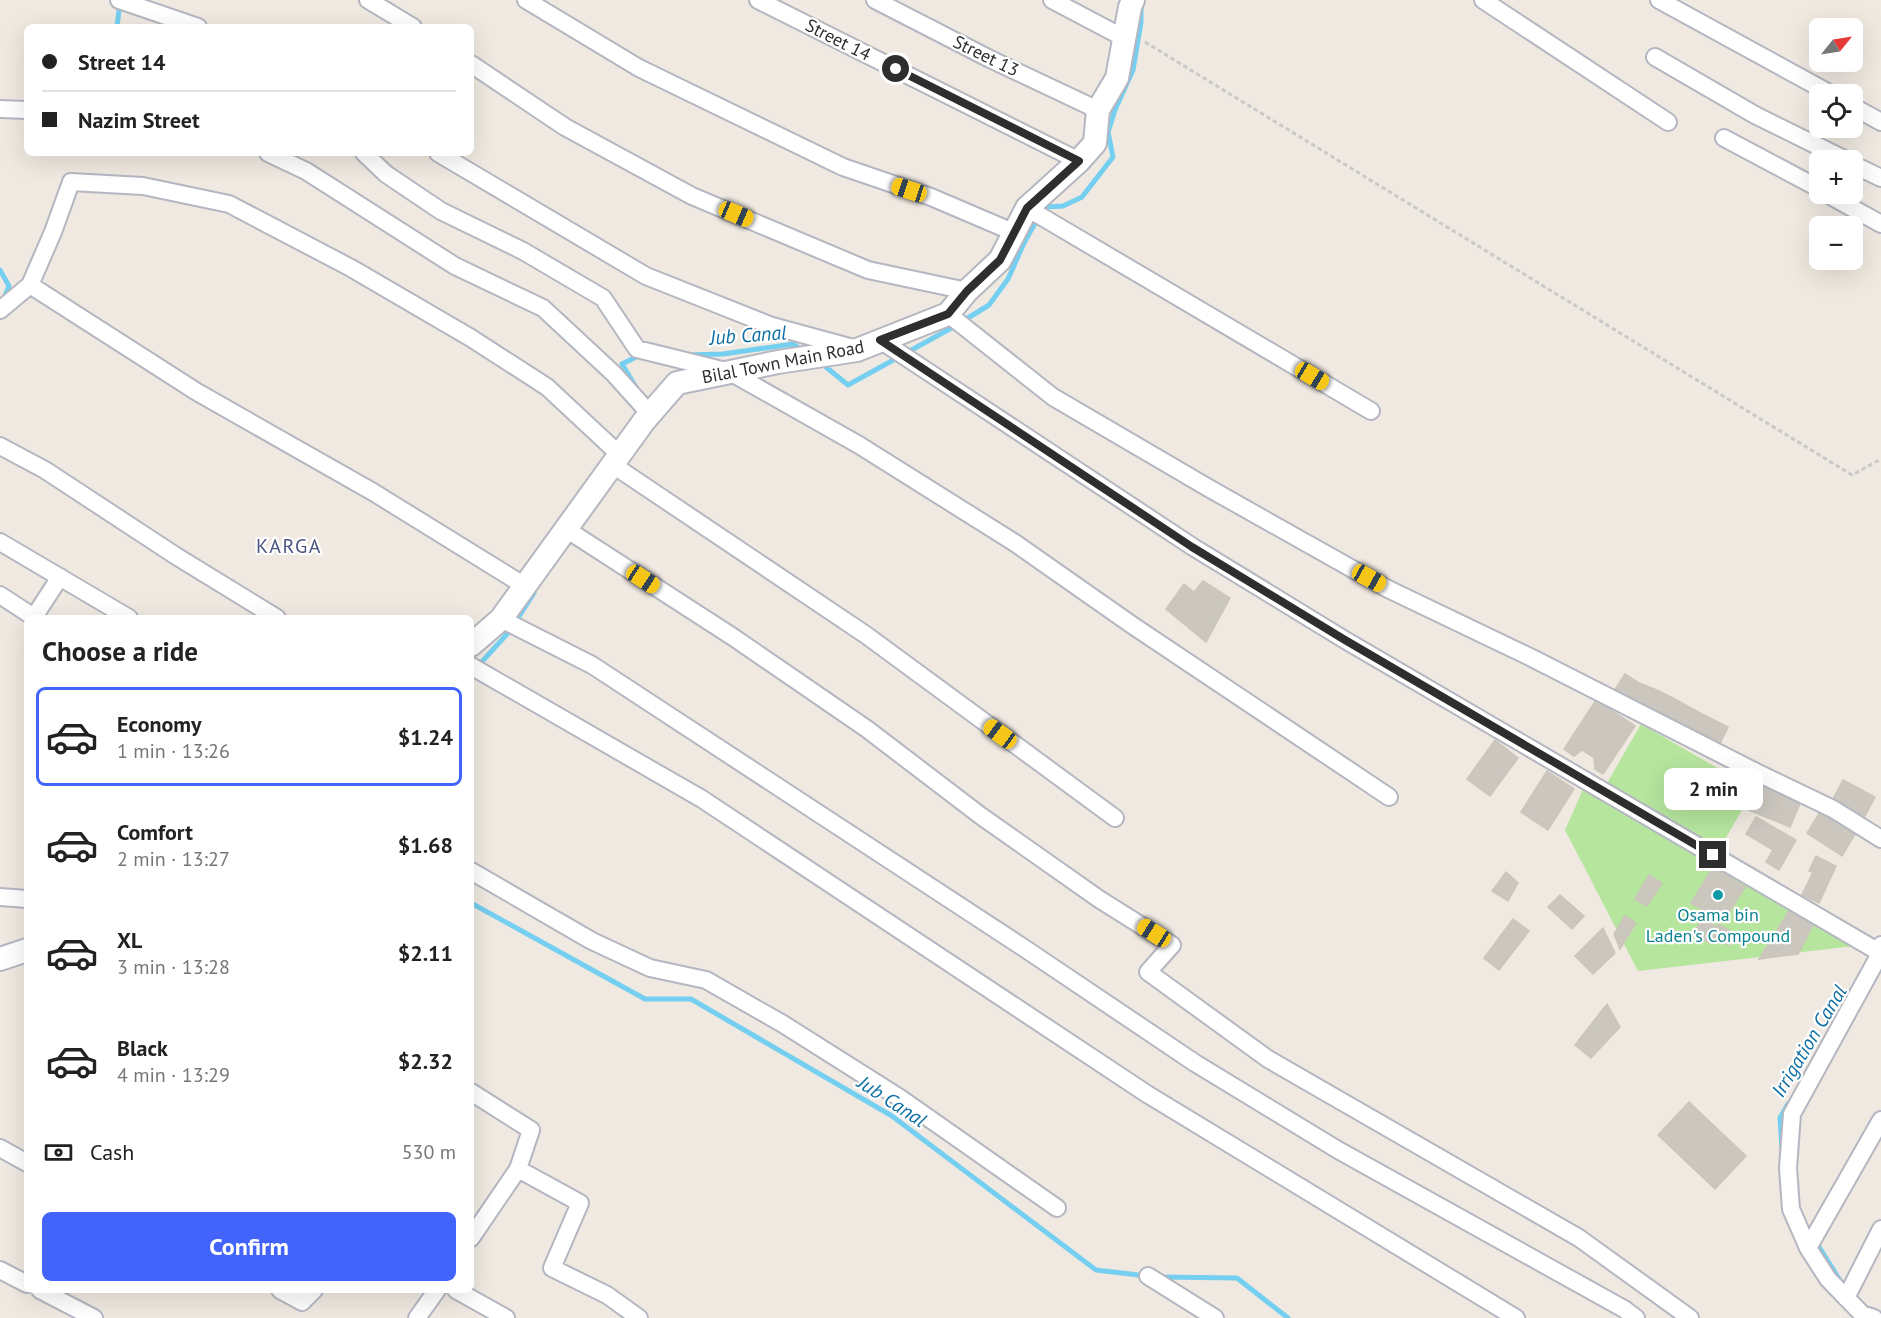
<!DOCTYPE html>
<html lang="en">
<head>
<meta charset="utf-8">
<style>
  body { margin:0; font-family:"PT Sans",sans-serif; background:#f6f6f6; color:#222; height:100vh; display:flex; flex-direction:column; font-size:22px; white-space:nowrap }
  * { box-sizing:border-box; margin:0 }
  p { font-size:20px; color:#767676 }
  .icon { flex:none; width:33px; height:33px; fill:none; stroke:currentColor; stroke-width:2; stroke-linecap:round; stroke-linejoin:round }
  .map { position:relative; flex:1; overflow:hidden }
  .details { position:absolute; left:24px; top:615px; width:450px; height:678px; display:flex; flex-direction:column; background:#fff; border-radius:9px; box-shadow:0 6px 24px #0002 }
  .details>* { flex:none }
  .top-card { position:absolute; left:24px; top:24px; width:450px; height:132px; border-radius:9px; box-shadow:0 6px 24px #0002; display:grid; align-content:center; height:132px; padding:0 18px; background:#fff }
  .needle { width:39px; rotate:60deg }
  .buttons { position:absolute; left:1809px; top:18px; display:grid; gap:12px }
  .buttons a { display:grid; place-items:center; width:54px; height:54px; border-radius:9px; background:#fff; box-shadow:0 6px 24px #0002; font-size:30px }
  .end { position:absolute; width:27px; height:27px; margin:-14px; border:8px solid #2e2e2e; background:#fff; box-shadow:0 0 0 3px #fff }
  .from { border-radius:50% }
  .bubble { position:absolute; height:42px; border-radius:9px; background:#fff; box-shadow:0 6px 24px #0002; font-size:20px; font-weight:700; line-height:42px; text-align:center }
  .car { position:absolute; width:18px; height:36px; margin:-18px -9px; border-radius:8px; box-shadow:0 0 4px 2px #0007; background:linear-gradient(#f5c518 24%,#345 0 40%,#f5c518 0 76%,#345 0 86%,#f5c518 0) }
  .top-card b { display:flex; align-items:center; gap:21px; height:57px; font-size:22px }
  .top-card b+b { border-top:2px solid #e0e0e0 }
  .top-card i { width:15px; height:15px; background:#222 }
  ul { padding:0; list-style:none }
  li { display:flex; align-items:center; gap:18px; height:99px; margin:0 12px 9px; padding:0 6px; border:3px solid transparent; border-radius:9px }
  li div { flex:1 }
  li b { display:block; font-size:22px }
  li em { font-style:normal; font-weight:700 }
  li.current { border-color:#4264fb }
  li>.icon { width:54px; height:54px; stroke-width:1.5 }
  h2 { padding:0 18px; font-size:27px; line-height:72px }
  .pay { display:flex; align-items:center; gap:15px; height:66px; padding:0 18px; font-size:22px }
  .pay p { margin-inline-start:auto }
  .button { display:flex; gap:12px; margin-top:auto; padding:12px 18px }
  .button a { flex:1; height:69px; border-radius:9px; background:#4264fb; color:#fff; font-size:24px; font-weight:700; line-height:69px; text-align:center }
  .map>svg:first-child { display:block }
  .green { fill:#b6e59e }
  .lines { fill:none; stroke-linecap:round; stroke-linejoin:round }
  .stream { stroke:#75cff0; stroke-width:5 }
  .building { fill:#cbc7bf; stroke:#cbc5ba; stroke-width:1.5 }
  .street-casing { stroke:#b4b7c1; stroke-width:20 }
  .secondary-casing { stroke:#b4b7c1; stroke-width:26 }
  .path { stroke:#c9c9c9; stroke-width:3; stroke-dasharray:4.5 3; stroke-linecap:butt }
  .street { stroke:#fff; stroke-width:16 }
  .secondary { stroke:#fff; stroke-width:22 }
  .route { stroke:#2e2e2e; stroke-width:8 }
  .culture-dot { fill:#0f9aa8; stroke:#fff; stroke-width:2 }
  .labels { text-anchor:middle; stroke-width:4.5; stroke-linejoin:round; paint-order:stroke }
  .street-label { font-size:18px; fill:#2e2e2e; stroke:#fff }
  .culture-label { font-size:18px; fill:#0d838f; stroke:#fff }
  .water-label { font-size:20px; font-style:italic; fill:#0d6fa3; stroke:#fff }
  .neighbourhood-label { font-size:20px; letter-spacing:1.5px; fill:#4d5680; stroke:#fff }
</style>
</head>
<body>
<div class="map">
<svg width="1881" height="1318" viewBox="0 0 1881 1318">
  <rect width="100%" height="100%" fill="#efe9e1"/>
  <path class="green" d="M1641 724 1754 789 1719 850 1606 785Z
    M1584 787 1855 946 1638 971 1565 830Z"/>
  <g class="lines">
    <path class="stream" d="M117 27 120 2
      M0 270 9 286 3 301
      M687 355 723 354 793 344 804 351
      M821 363 848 385 955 326 989 305 1008 279 1024 243 1044 207 1063 206 1082 197 1113 157 1108 132 1115 110 1133 70 1141 22V5
      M637 389 622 364 642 354
      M478 666 509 632 534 593
      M471 903 645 999H691L892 1116 1096 1270 1147 1276
      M1782 1149 1780 1118 1788 1104
      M1816 1242 1841 1282
      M1159 1277 1237 1278 1288 1318"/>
  </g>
  <path class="building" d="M1203 581 1230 598 1206 642 1166 609 1184 584 1194 592Z
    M1625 674 1639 683 1627 703 1612 694Z
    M1639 683 1659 691 1648 713 1627 703Z
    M1659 691 1671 697 1660 719 1648 713Z
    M1671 697 1704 715 1694 736 1660 719Z
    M1596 700 1635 726 1603 774 1595 769 1594 758 1582 750 1574 756 1564 749Z
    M1704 715 1728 727 1718 748 1694 736Z
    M1495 740 1518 758 1490 796 1467 779Z
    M1547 771 1574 789 1548 830 1521 812Z
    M1756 779 1802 799 1790 827 1744 808Z
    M1843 780 1875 797 1864 818 1832 801Z
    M1825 804 1860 826 1842 856 1807 833Z
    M1756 817 1796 840 1779 870 1766 862 1773 850 1746 834Z
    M1816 856 1836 866 1819 903 1802 895 1813 872 1809 871Z
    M1713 867 1745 887 1723 922 1691 903Z
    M1506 872 1518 883 1508 901 1492 891Z
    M1649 875 1662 883 1647 906 1635 899Z
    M1560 895 1584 916 1572 929 1548 907Z
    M1792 906 1816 920 1798 954 1759 959Z
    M1625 916 1636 923 1620 949 1614 934Z
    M1513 919 1529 931 1499 970 1484 958Z
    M1702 919 1716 927 1718 924 1736 934 1729 945 1712 937 1709 943 1694 933Z
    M1603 928 1615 953 1593 974 1575 956Z
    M1607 1004 1620 1027 1591 1058 1575 1045Z
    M1689 1102 1746 1156 1715 1189 1658 1135Z"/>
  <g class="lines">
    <g class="street-casing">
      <path id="street" d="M119 0 198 27
        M368 0 413 27
        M526 0 639 68 843 167 931 197 1013 232
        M758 0 1079 161
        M875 0 990 59 1098 110
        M1052 0 1124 38
        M1483 0 1668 122
        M1659 0 1831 94
        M1655 57 1755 115 1846 160
        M471 64 565 127 692 196 868 270 967 291
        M1852 106 1881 122
        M0 109 27 110
        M1724 138 1820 189
        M268 153 306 171 455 266 543 308 614 374 650 414
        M364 153 386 174 441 211 523 251 603 298 637 349 730 372 859 445 1015 543 1132 625 1389 797
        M438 153 646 276 772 326 853 348
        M1852 164 1881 178
        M1827 194 1881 224
        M1027 208 1371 411
        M30 285 53 232 71 182 143 186 229 204 351 268 471 338 547 387 620 455
        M0 310 30 285 197 392 373 492 525 586
        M948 314 1053 397 1212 490 1388 589 1530 657 1758 773 1833 809 1881 839
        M880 340 1193 547 1345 640 1879 952 1881 951
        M0 446 45 470 176 556 277 618
        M613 465 866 635 1115 818
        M566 529 733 637 867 729 981 816 1099 899 1172 945 1148 972 1268 1059 1579 1238 1690 1318
        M0 542 129 618
        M0 595 35 618
        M34 617 60 577
        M501 619 592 665 1024 948 1195 1063 1338 1150 1624 1309 1636 1318
        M471 666 702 799 1147 1094 1516 1318
        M471 871 592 941 650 968 706 980 783 1024 900 1098 1057 1208
        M0 897 27 899
        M471 1092 531 1130 518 1169 580 1203 552 1268 607 1295 639 1318
        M0 1148 27 1163
        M471 1238 518 1169
        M1808 1248 1881 1120
        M0 1270 27 1284
        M1148 1276 1215 1318
        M40 1290 94 1318
        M280 1290 302 1302 314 1290
        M456 1290 506 1318
        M1846 1298 1881 1229
        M417 1318 437 1290
        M1874 1318 1862 1314 1828 1279 1808 1248 1791 1209 1788 1168 1792 1114 1876 961 1881 945"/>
    </g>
    <g class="secondary-casing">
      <path id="secondary" d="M471 645 501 619 644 421 677 383 778 362 857 350 948 314 967 291 1000 260 1027 208 1079 161 1095 143 1098 110 1117 78 1130 7 1133 0
        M0 959 27 950"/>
    </g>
    <path class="path" d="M1145 42 1852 475 1881 459"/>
    <use href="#street" class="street"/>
    <use href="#secondary" class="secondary"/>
  </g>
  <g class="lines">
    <path class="route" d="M896 69 1079 161 1027 208 1000 260 967 291 948 314 880 340 1192 547 1345 640 1713 855"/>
  </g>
  <circle class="culture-dot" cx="1718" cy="895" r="6"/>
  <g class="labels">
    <g class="street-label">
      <text transform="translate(838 40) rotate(27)" y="6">Street 14</text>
      <text transform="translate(986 56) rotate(26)" y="6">Street 13</text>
      <text transform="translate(783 362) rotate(-11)" y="6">Bilal Town Main Road</text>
    </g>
    <g class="culture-label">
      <text x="1718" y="921">Osama bin<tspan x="1718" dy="21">Laden's Compound</tspan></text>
    </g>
    <g class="water-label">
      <text transform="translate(748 335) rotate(-4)" y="7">Jub Canal</text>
      <text transform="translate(1809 1041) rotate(-59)" y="7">Irrigation Canal</text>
      <text transform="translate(892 1101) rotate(33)" y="7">Jub Canal</text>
    </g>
    <g class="neighbourhood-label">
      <text x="289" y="553">KARGA</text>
    </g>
  </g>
</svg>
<div class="buttons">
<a><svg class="needle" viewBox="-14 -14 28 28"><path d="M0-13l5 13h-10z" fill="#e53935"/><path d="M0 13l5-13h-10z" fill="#767676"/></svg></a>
<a><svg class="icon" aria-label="locate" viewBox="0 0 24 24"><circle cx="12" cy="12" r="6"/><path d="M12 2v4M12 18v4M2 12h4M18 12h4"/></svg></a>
<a>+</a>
<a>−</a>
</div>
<i class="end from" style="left:896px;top:69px"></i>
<i class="end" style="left:1713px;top:855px"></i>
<div class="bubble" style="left:1664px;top:768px;width:99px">2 min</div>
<i class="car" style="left:909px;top:190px;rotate:288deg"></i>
<i class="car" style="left:736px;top:214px;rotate:113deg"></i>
<i class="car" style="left:1312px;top:376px;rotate:121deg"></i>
<i class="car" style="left:1369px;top:578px;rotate:119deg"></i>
<i class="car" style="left:643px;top:579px;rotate:123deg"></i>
<i class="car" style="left:1000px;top:734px;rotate:306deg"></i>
<i class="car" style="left:1154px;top:933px;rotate:302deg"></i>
<div class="top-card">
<b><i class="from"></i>Street 14</b>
<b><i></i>Nazim Street</b>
</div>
<section class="details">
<h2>Choose a ride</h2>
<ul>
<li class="current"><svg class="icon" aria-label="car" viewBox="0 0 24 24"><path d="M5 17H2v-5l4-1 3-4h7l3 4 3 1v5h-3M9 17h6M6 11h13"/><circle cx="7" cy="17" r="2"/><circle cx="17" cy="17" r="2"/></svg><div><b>Economy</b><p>1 min · 13:26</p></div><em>$1.24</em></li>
<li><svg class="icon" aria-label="car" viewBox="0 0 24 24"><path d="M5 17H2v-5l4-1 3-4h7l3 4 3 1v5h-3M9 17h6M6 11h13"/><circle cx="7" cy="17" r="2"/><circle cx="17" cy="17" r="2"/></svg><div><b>Comfort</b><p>2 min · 13:27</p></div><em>$1.68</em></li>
<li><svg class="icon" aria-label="car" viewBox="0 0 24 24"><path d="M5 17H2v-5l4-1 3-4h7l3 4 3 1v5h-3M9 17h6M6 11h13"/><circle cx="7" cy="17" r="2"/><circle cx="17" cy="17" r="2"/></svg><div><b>XL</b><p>3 min · 13:28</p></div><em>$2.11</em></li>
<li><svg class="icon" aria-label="car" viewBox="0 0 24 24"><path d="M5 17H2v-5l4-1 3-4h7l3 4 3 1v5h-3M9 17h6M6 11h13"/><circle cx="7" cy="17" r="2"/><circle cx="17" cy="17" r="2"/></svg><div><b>Black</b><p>4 min · 13:29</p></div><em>$2.32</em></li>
</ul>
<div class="pay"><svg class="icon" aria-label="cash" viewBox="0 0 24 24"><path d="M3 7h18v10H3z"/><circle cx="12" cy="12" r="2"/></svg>Cash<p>530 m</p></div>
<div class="button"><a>Confirm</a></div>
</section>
</div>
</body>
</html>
